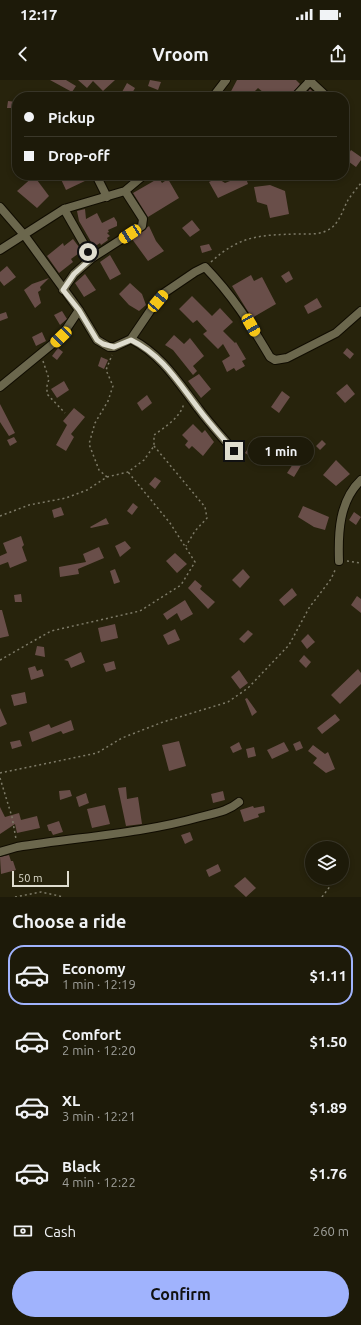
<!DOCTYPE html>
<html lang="en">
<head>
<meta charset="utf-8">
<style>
  body { margin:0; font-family:Ubuntu,sans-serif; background:#2a2717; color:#f1f3f6; height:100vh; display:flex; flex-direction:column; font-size:15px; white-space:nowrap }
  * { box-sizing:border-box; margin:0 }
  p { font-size:13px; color:#a0a19c }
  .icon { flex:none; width:22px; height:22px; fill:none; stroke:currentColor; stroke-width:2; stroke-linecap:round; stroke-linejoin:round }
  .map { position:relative; height:817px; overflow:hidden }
  .details { display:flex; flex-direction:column; background:#1d1a09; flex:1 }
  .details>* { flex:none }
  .guide { position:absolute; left:12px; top:12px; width:337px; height:88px; border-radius:16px; box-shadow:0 2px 6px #0003,0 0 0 1px #3b382a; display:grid; align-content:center; height:88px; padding:0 12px; background:#1d1a09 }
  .controls { position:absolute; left:305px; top:761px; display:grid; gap:8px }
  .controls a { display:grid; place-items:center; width:44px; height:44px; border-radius:50%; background:#1d1a09; box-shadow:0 2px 6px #0003,0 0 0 1px #3b382a; font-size:20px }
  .scale { position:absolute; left:12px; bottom:10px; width:57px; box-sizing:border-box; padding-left:4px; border:2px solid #dfddcf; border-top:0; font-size:11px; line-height:14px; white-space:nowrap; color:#dfddcf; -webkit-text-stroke:3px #27230c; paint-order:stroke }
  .end { position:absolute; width:18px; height:18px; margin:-9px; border:5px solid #dfddcf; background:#111; box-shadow:0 0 0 2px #111 }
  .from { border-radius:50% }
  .bubble { position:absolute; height:28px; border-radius:14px; background:#1d1a09; box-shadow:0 2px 6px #0003,0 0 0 1px #3b382a; font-size:13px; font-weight:600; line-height:28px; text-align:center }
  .car { position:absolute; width:12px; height:24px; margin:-12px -6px; border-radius:5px; box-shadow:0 0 3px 1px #0007; background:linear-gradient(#f5c518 24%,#345 0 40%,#f5c518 0 76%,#345 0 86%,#f5c518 0) }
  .guide b { display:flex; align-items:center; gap:14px; height:38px; font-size:15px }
  .guide b+b { border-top:1px solid #3b382a }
  .guide i { width:10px; height:10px; background:#f1f3f6 }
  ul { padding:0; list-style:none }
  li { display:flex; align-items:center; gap:12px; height:60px; margin:0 8px 6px; padding:0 4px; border:2px solid transparent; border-radius:16px }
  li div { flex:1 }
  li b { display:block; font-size:15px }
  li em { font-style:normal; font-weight:600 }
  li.active { border-color:#a0b3fd }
  li>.icon { width:36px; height:36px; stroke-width:1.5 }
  h2 { padding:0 12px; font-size:18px; line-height:48px }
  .pay { display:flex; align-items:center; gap:10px; height:44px; padding:0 12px; font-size:15px }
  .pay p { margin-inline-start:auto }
  .button { display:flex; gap:8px; margin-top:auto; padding:8px 12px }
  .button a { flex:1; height:46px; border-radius:24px; background:#a0b3fd; color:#111; font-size:16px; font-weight:600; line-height:46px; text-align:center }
  .status { display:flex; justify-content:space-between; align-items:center; height:28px; padding:0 20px; background:#1d1a09; direction:ltr }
  .status svg { height:11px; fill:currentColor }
  header { display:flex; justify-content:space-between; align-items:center; height:52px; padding:0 12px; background:#1d1a09; font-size:18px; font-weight:600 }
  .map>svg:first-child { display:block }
  .building { fill:#694e49 }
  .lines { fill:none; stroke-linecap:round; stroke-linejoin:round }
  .minor-casing { stroke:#100c00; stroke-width:10 }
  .path { stroke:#7e7b68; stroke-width:1.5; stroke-dasharray:2 3; stroke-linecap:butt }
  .minor { stroke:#6b674d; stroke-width:8 }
  .route { stroke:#dfddcf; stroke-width:5 }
</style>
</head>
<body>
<div class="status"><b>12:17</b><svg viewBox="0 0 49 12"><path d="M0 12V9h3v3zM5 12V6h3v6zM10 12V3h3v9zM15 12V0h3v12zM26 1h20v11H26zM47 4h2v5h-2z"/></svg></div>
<header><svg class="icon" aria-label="back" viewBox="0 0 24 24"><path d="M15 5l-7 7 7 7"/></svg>Vroom<svg class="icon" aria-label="share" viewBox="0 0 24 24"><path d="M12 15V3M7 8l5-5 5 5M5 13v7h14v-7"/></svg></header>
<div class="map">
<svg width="361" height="817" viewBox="0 0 361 817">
  <rect width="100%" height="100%" fill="#27230c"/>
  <path class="building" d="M50 0H66L76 6 72 12Z
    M78 0H115L103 11 93 1 87 8Z
    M150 0 161 2 158 10 148 6Z
    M237 0H296L300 4 290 17H269L258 8 249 17H228Z
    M127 3 135 8 130 17 122 12Z
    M310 9 319 17H303Z
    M8 21 16 22V28H7Z
    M351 70 361 77V80L356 87 345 79Z
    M59 95H85L87 100 66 110Z
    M245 95 248 104 218 118 209 102 217 98 225 103Z
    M34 96 49 116 37 128 17 111Z
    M159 98 162 103 168 99 179 118 148 137 133 113Z
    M270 105 285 111 289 134 270 138 267 125 257 122 254 107Z
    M85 129 86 139 97 133 102 143 114 137 117 142V146L108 150 109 152 107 153 110 156 107 158 108 160 101 165 100 163 94 167 79 141 77 131Z
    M192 140 200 150 190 157 182 148Z
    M149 146 156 161 164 171 148 181 132 159Z
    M73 159 82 171 71 179 73 182 59 193 47 176 63 163 64 166Z
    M209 164 212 170 202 173 200 166Z
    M110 175 121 194 110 200 100 182Z
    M7 186 16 197 4 206 0 201V192Z
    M289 191 293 199 286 203 281 196Z
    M85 194 96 210 84 217 75 203Z
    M251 195 254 201 262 197 276 224 252 238 232 206Z
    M49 198 40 207 41 210 38 212 41 223 35 228 24 210 32 204Z
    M130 203 142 214 146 225 139 231 129 225 119 214Z
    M192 216 212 236 220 228 233 242 223 251 235 263 236 262 246 279 242 281 245 286 236 291 234 288 227 292 222 281 230 276 223 264 218 269 203 254 207 251 197 240 193 243 179 229Z
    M317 218 322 227 308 234 304 226Z
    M62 231 67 239 60 245 54 235Z
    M6 232 8 238 0 241V234Z
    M42 252 46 261 36 266 32 257Z
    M174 255 184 264 190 258 204 276 193 286 197 291 193 295 173 270 165 265Z
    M58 268 63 272 57 280 52 276Z
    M347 268 354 274 350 279 343 273Z
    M101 277 108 280 104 289 98 286Z
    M199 294 211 309 201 318 188 301Z
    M64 301 69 310 57 318 51 309Z
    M347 304 355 314 345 323 336 313Z
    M282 311 290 317 279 333 271 327Z
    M147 315 152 323 142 331 137 323Z
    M0 324 15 353 9 356 0 342Z
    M74 328 85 337 71 354 74 357 66 371 56 365 67 345 63 341Z
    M193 344 202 353 205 350 214 362 203 376 192 366 189 369 185 365 188 361 182 355Z
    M14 357 17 362 10 366 7 360Z
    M260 358 270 365 259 382 245 373 251 364 253 365Z
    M322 360 326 364 320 370 316 366Z
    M297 378 303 382 294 397 287 393Z
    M336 380 350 394 336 406 323 395Z
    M155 397 161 401 155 409 149 404Z
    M133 423 138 427 132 435 127 431Z
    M303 426 329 437 325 450 314 447 298 437Z
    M61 427 64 435 54 438 52 430Z
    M354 432 361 437 356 445 349 440Z
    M106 438 109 444 91 448 90 447Z
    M21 456 24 465 22 467 27 481 10 488 8 482 0 485V476L7 473 3 463Z
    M125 461 131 468 120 477 115 466Z
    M99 467 104 478 78 489 79 494 60 497 59 487 86 482 83 474Z
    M175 473 187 484 177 493 166 481Z
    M115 489 120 502 114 504 110 491Z
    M243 489 250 497 240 508 232 500Z
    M195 500 202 506 200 509 215 522 208 529 188 508Z
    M292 508 297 515 284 526 279 520Z
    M21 514 22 522H15L14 515Z
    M357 516 361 519V533L351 525Z
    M185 520 193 534 181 541 177 533 167 540 163 534Z
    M0 530H2L9 556 0 558Z
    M115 544 118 558 101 562 98 548Z
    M175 549 180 560 168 565 163 555Z
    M248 550 253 554 244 563 239 559Z
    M308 554 315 562 307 569 301 561Z
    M37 566 44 567 45 577 35 575Z
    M81 572 85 582 71 588 68 581 64 580Z
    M304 575 311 582 306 588 299 581Z
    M114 581 116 589 106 592 103 584Z
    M35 586 37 591 42 589 44 596 31 600 28 588Z
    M358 589 361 593V604L340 624 331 615Z
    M239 590 248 603 240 609 231 597Z
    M25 612 27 623 14 626 11 615Z
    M247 618 257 632 252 636 245 619Z
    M0 628 7 644 0 647Z
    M335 634 340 640 322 654 317 648Z
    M71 640 74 650 63 654 61 651 32 662 29 652 49 644 51 648Z
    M20 660 22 666 12 669 10 662Z
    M179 661 186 686 169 691 162 665Z
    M300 661 303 668 296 671 293 664Z
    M239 662 242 669 233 673 230 667Z
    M284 662 289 671 272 679 267 670Z
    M313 665 325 674 328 672 335 689 326 693 313 683 317 678 308 671Z
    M254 667 256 676 248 678 246 669Z
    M126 707 127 719 138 717 142 744 126 746 118 708Z
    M70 710 72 716 60 720 59 711Z
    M223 711 225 720 213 723 211 714Z
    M86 713 89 723 79 727 76 717Z
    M105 725 110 744 92 748 87 729Z
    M253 726 254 728 264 726 265 732 258 734 259 737 244 742 240 730Z
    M0 727 5 737 19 733 21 740 37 736 40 748 17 753 15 744 0 754Z
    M59 741 63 752 53 755 51 751H49L47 745Z
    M190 752 193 760 185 764 181 755Z
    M9 775 11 781H13L16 790 1 794 0 777Z
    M218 784 221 791 209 797 206 790Z
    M245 797 256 808 246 817 234 806Z"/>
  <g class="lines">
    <g class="minor-casing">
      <path id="minor" d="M309 0 327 17
        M213 17 226 0
        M295 17 310 1
        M96 95 107 117
        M0 127 25 156 79 230 97 260 109 267H114L131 259 152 228 164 213 195 192 205 187C232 215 250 243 270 277L275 280 287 278 336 253 361 231
        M0 170 64 129 125 111 144 95
        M92 178 142 146 143 139 125 111
        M63 210 74 194 92 178 64 129
        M131 259C162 275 178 302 198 328 209 343 222 357 234 371
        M0 307 61 257 79 230
        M339 481C338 453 339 421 361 400
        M0 772 17 767C78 757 140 754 200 737 214 733 227 732 239 722"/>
    </g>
    <path class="path" d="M211 182C240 155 261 155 298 154 308 154 319 155 328 150 339 145 343 129 348 120 352 114 357 108 361 103
      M43 281 49 299 47 306V314L65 333
      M154 366 205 427 207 438 195 451 186 466
      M107 397 99 390 89 364 95 343 108 321 113 306 106 290 112 275
      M0 436 29 425 66 418 87 410 107 397 128 392 144 380 154 366V355C165 347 181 337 184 323
      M347 481 361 483
      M0 580 51 551 140 531 181 505 195 482 170 443 128 392
      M0 693 97 673 122 658 163 642 228 622 248 608 289 565 309 528 331 499 336 488
      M0 698 12 737 16 759
      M15 817 41 812 64 817
      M322 817 331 805"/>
    <use href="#minor" class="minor"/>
  </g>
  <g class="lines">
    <path class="route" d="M88 172 92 178 74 194 63 210 79 230 97 260 103 264 114 267 131 260C162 275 178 302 198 328 209 343 222 357 234 371"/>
  </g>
</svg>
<div class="controls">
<a><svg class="icon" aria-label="layers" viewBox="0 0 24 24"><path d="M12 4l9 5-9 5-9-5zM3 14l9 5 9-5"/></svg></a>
</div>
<div class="scale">50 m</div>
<i class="end from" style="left:88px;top:172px"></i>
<i class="end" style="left:234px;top:371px"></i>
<div class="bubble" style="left:248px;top:357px;width:66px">1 min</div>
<i class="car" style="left:130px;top:154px;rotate:237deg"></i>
<i class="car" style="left:158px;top:221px;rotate:40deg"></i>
<i class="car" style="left:251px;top:245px;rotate:150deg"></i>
<i class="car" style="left:61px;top:257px;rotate:226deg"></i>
<div class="guide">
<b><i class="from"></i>Pickup</b>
<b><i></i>Drop-off</b>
</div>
</div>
<section class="details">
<h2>Choose a ride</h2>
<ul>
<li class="active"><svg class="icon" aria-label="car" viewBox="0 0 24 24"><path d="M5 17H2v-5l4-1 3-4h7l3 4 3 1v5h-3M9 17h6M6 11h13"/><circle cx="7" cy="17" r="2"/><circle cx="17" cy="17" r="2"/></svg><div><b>Economy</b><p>1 min · 12:19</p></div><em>$1.11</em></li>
<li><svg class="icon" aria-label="car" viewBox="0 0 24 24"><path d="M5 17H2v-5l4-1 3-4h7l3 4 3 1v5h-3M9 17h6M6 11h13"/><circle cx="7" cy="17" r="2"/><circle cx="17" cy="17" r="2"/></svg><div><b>Comfort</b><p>2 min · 12:20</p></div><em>$1.50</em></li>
<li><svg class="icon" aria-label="car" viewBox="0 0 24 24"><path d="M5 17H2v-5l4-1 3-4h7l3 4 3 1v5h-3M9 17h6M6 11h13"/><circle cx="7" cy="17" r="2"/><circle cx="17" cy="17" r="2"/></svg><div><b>XL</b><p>3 min · 12:21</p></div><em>$1.89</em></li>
<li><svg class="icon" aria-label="car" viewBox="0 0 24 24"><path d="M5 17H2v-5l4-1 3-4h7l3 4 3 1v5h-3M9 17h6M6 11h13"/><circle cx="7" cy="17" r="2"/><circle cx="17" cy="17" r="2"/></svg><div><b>Black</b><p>4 min · 12:22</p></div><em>$1.76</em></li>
</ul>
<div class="pay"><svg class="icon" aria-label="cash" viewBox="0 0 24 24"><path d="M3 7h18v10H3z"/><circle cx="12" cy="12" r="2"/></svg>Cash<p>260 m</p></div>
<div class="button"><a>Confirm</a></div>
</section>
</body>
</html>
